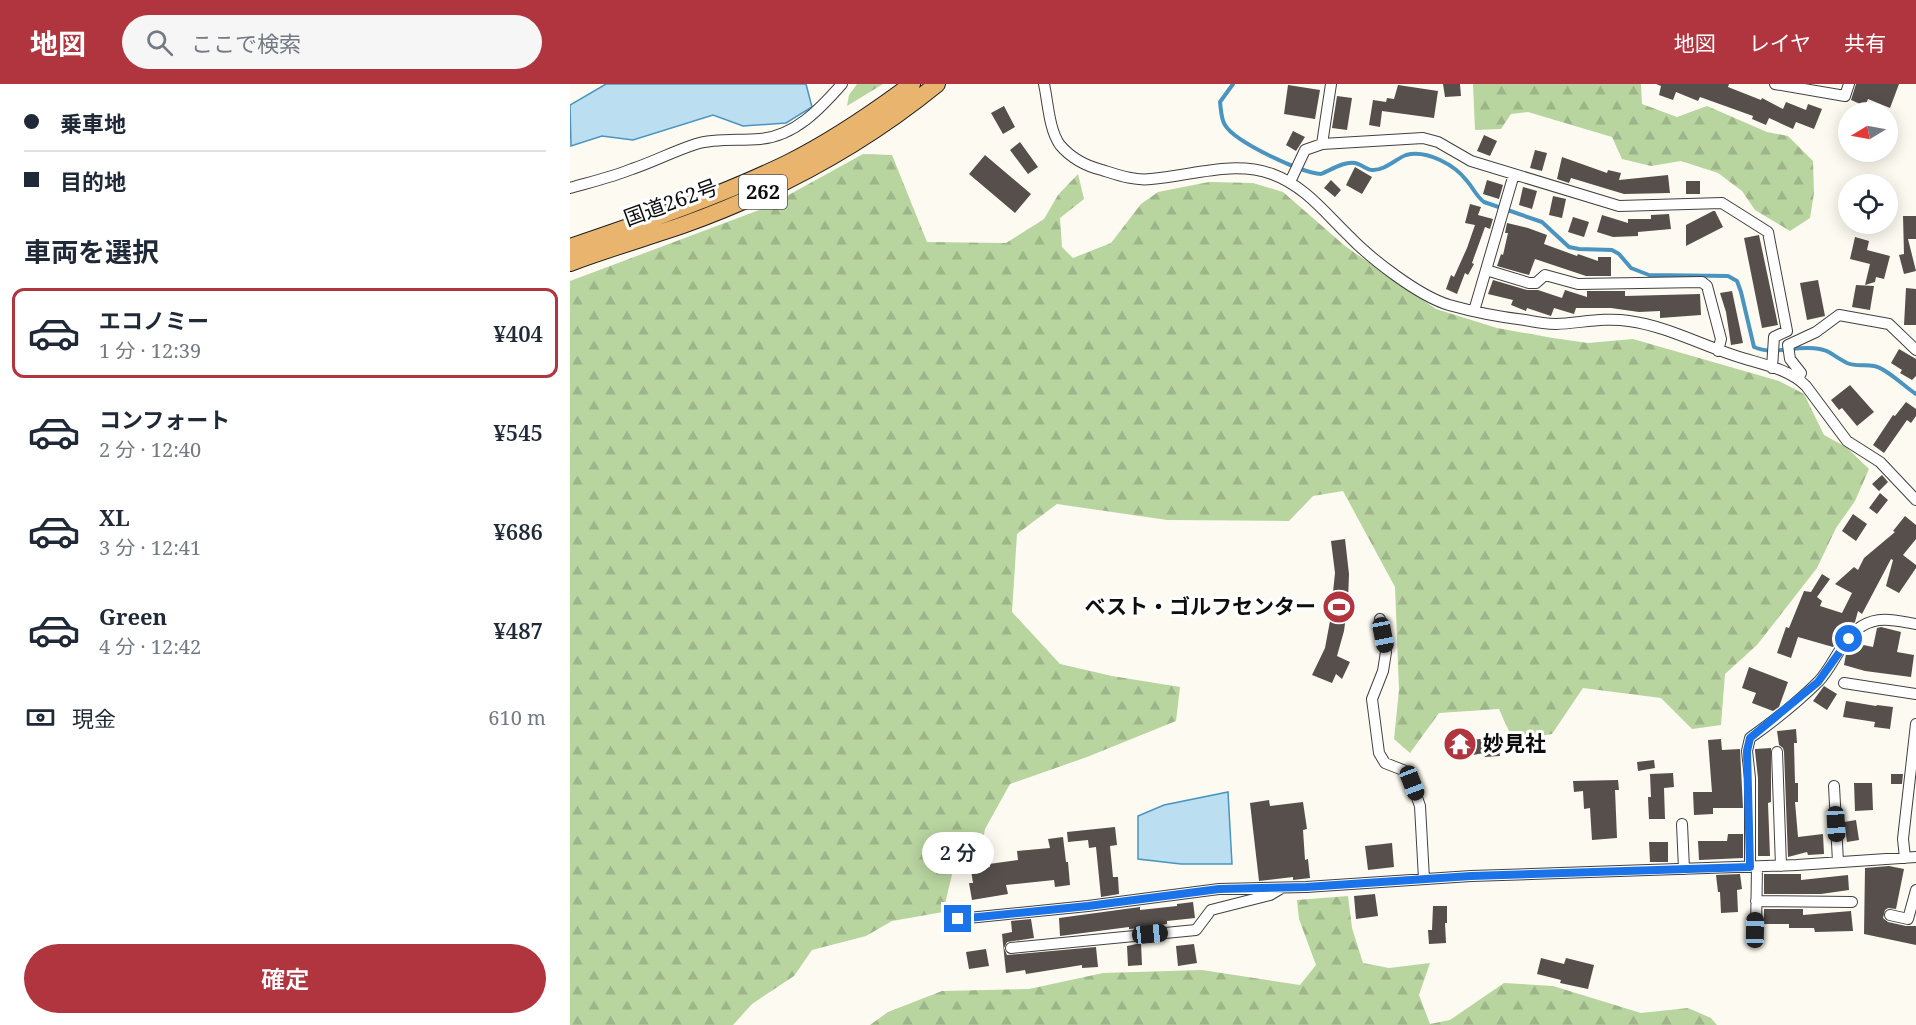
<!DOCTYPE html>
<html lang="ja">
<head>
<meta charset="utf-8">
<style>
  body { margin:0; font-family:"Noto Serif","Noto Sans JP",serif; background:#f6f6f7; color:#1f2937; height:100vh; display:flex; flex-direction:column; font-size:22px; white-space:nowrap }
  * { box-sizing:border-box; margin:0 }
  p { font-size:20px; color:#747a83 }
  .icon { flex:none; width:33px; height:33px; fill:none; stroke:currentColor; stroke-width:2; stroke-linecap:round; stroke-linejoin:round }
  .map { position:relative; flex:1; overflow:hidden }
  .side { display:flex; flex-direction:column; background:#fff; width:570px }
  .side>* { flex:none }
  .top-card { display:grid; align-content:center; height:132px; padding:0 24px; background:#fff }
  .needle { width:39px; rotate:260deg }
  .buttons { position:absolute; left:1268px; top:18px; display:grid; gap:12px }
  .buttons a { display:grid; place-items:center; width:60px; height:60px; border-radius:50%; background:#fff; box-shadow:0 3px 15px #0003; font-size:30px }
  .end { position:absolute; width:27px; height:27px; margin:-14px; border:8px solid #1a73e8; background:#fff; box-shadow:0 0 0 3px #fff }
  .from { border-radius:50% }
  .bubble { position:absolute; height:42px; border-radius:21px; background:#fff; box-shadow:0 3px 15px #0003; font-size:20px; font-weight:600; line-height:42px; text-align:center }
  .car { position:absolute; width:18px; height:36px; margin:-18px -9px; border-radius:8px; box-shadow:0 0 4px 2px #0007; background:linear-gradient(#222 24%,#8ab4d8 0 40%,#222 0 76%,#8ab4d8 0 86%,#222 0) }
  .top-card b { display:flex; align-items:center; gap:21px; height:57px; font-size:22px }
  .top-card b+b { border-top:2px solid #e0e1e3 }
  .top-card i { width:15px; height:15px; background:#1f2937 }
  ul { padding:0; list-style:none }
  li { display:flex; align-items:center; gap:18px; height:90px; margin:0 12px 9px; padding:0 12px; border:3px solid transparent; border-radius:12px }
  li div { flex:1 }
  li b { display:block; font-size:22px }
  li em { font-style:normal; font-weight:600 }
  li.on { border-color:#b0353e }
  li>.icon { width:54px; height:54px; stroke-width:1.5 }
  h2 { padding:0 24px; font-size:27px; line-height:72px }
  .pay { display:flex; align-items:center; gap:15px; height:66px; padding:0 24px; font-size:22px }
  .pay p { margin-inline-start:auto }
  .primary-button { display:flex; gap:12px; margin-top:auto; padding:12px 24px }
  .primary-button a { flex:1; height:69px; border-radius:36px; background:#b0353e; color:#fff; font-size:24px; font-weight:600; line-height:69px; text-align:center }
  header { display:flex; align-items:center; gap:36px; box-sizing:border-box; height:84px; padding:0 30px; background:#b0353e; color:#fff }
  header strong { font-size:28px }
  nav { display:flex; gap:33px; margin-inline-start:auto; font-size:21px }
  .search { width:420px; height:54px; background:#f6f6f7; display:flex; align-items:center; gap:15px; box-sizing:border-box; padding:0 21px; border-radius:33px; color:#747a83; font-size:22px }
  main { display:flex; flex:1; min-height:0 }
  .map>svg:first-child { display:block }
  .forest { fill:url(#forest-firs) }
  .water { fill:#bbdef0; stroke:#4a94bf; stroke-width:1.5 }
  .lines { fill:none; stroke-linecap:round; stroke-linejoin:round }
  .stream { stroke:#4a94bf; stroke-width:4 }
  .building { fill:#564f4c }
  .minor-casing { stroke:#414141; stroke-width:12 }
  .trunk-casing { stroke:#1f1f1f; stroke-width:18 }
  .minor { stroke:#fff; stroke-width:10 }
  .trunk { stroke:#e8b46e; stroke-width:16 }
  .route { stroke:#1a73e8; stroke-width:8 }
  .labels { text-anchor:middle; stroke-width:6; stroke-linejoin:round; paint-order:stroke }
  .shield { fill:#fff; stroke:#565656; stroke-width:1.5 }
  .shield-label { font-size:20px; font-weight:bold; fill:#0e0e0e }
  .street-label { font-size:21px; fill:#0e0e0e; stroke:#fff }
  .poi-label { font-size:21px; font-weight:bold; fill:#0e0e0e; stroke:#fff; text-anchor:end }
</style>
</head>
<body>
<header>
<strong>地図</strong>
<div class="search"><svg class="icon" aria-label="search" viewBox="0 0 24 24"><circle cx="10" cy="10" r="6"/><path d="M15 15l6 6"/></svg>ここで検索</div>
<nav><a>地図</a><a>レイヤ</a><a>共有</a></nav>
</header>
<main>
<section class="side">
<div class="top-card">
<b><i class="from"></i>乗車地</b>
<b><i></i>目的地</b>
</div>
<h2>車両を選択</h2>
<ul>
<li class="on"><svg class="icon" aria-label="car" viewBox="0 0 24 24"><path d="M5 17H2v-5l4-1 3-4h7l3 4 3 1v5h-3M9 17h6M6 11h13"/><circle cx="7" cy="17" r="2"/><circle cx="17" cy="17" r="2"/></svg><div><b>エコノミー</b><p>1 分 · 12:39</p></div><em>¥404</em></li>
<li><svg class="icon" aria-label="car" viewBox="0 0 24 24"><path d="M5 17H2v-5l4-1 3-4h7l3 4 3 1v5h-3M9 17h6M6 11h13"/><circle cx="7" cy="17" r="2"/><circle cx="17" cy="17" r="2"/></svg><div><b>コンフォート</b><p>2 分 · 12:40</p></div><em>¥545</em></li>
<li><svg class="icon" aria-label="car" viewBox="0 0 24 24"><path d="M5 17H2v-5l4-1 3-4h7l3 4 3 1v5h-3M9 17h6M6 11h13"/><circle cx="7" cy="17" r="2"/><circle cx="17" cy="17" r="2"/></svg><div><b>XL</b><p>3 分 · 12:41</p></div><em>¥686</em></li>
<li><svg class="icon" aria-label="car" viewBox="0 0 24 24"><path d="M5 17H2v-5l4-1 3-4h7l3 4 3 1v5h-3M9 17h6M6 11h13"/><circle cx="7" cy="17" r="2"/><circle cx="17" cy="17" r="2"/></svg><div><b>Green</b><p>4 分 · 12:42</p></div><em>¥487</em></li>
</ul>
<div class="pay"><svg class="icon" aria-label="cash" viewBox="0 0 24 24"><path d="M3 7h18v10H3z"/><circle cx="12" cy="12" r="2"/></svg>現金<p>610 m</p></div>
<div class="primary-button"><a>確定</a></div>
</section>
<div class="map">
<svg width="1346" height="941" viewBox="0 0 1346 941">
  <defs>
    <pattern id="forest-firs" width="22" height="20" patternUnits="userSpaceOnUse" patternTransform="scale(1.5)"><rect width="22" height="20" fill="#b8d49f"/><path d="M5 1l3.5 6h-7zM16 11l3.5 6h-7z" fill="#9db588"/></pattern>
  </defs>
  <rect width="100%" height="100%" fill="#fdfbf1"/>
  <path class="forest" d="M287 0H313L277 22 279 11Z
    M903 0H1071L1072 20 1107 33 1137 22 1197 48 1218 52 1243 77 1244 109 1240 134 1220 147 1185 126 1172 107 1148 89 1111 77 1081 82 1052 75 1042 53 958 28 941 30 931 45 905 46Z
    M293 70 322 71 357 158 436 159 474 135 488 111 508 90 514 115 490 134 492 163 503 174 541 159 571 120 588 108 639 98 683 99 713 108 775 162 866 225 927 244 983 254 1018 259 1063 255 1209 297 1234 310 1254 351 1276 363 1299 385 1285 417 1266 444 1247 484 1187 561 1155 590 1151 641 1122 645 1091 614 1013 604 982 650 943 656 929 625 869 629 840 669 824 655 829 606 825 503 773 407 743 412 719 437 597 436 487 420 447 450 442 528 490 580 542 592 610 603 606 637 517 673 440 700 415 745 411 767 385 778 373 828 322 837 296 852 242 866 224 892 182 920 163 941H0V197L195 124Z
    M778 812 782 844 793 879 819 884 860 879 849 911 860 940 880 936 934 899 983 902 1071 929 1118 924 1141 934 1147 941H300L318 928 372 907 459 905 533 889 632 886 730 901 746 881 729 835 727 816Z"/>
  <path class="water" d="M36 0H236L242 23 216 39 173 42 143 31 63 56 32 52 1 62 0 21Z
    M658 708 662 780H611L568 775V732L594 721Z"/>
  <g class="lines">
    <path class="stream" d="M663 0 650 18C651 25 651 35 655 41 665 58 731 89 751 90 761 86 774 77 785 79 791 80 797 86 802 86 814 87 826 75 836 71 856 65 885 81 897 97 904 105 906 112 914 118L972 138 999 163 1009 165 1042 166 1049 170 1061 184 1079 191 1158 192 1167 197 1171 208 1184 263C1202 271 1221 263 1239 264 1261 265 1259 270 1277 279 1286 283 1295 280 1304 282 1316 284 1335 303 1346 310"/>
  </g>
  <path class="building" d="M873 0H890L891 12 875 13Z
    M1086 0H1159L1158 3 1191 16 1192 14 1213 25 1216 18 1236 26 1238 20 1252 25 1244 45 1226 38 1223 45 1199 34 1196 41 1182 35 1183 32 1130 13 1128 17 1106 8 1103 16 1089 11 1091 2Z
    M1286 0H1329L1320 24 1298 15 1295 22 1281 16Z
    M718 1 750 6 745 35 714 30Z
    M828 1 868 7 864 34 812 27 810 43 799 41 803 16 816 18 817 14 824 15Z
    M767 12 782 14 777 46 762 44Z
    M434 22 445 43 433 50 421 29Z
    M723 47 735 53 726 67 716 61Z
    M914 51 927 57 920 72 907 67Z
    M450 58 468 83 458 90 440 66Z
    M965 66 977 69 972 87 960 84Z
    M415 71 461 110 445 129 399 90Z
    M992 73 1037 89 1038 86 1051 89 1049 96 1098 91 1100 109 1054 110 1001 94 999 99 987 95Z
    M785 83 802 93 792 110 776 101Z
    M761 96 771 106 765 113 754 104Z
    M917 96 933 101 929 115 913 110Z
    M1116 97H1130V110H1116Z
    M953 103 967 107 962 125 949 121Z
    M983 112 996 115 992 134 979 131Z
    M900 120 911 123 908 131 923 135 920 145 915 143 902 179 904 180 898 191 895 189 887 210 876 205 881 191 884 193 897 164 905 141 895 139Z
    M1143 127H1145L1153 143 1116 162V141Z
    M1099 130 1101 145 1068 148V152L1043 153 1027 148 1032 131 1058 139V135H1081V131Z
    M1333 132H1346V155H1338L1346 187 1334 190 1329 171 1334 170Z
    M1003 133 1019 138 1014 153 998 148Z
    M937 139 958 144 977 151 974 160 1007 172 1008 170 1028 177V173H1041V192H1016L965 175 959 191 927 182 931 170 933 171 938 149H935Z
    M1189 151 1208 241 1192 244 1174 154Z
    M1285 153 1299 157 1297 166 1320 172 1314 195 1306 193 1305 198 1295 201 1300 180 1280 175Z
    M923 196 957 206H968L992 214 995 206 1017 213V207H1055V212L1130 210 1131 231 1090 234V227L1069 228 1041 224H1006L1004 230 984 224 981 232 957 224 956 227 941 221 943 216 918 210Z
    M1248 196 1255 232 1237 236 1230 199Z
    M1286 201 1304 202 1300 226 1282 223Z
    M1336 204 1346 205V241H1334Z
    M1162 207 1173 259 1161 261 1156 228 1150 209Z
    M1329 265 1346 275V292L1342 296 1330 289 1332 286 1321 279Z
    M1280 301 1304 328 1287 342 1272 324 1269 326 1261 316Z
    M1336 318 1346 325V332L1341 339 1337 336 1314 369 1303 361 1323 331 1325 332Z
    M1312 391 1318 398 1309 407 1302 400Z
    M1310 409 1318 416 1307 430 1299 424Z
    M1283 430 1297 440 1286 457 1272 447Z
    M1335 432 1346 441V455L1333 471 1346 481V484L1329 509 1316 502 1323 476 1321 475 1292 530 1288 527 1285 538 1274 548 1263 563 1228 553 1221 574 1207 569 1216 543 1219 544 1234 507 1241 508 1252 490 1260 495 1247 513 1252 517 1250 522 1272 529 1282 509 1265 500 1284 483 1288 486 1294 474 1325 448 1323 447Z
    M775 455 779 490 778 517 774 547 767 572 780 578 772 595 766 590 762 599 742 591 755 564 760 537 765 489 761 457Z
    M1311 543 1331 548 1327 568 1344 571 1341 593 1295 587 1274 581 1276 570 1284 559 1303 563 1307 544Z
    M1179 583 1218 598 1209 623 1203 627 1182 619 1186 609 1172 604Z
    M1254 602 1267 610 1257 626 1243 617Z
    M1276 617 1306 622 1307 621 1323 623 1320 645 1304 643 1305 638 1273 633Z
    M1226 645 1227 659H1224L1225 699H1228V718H1225L1228 753 1253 750 1254 770 1238 771 1237 768 1218 773 1214 668 1213 664 1209 661 1207 647Z
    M928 652 930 672 915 673 914 669 886 674 885 659Z
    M1151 655 1152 666 1170 665 1173 724H1143V730L1124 731 1123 708H1142L1138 656Z
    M1201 664V718L1198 719 1200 772H1188V694L1185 667V665Z
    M1084 676 1085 684 1068 687 1067 678Z
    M1103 689 1104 703 1094 704 1095 735H1079L1078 713H1081L1080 690Z
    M1321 690H1333L1332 700H1321Z
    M1048 696 1049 706H1045L1047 754 1022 756 1020 724 1014 725 1013 707 1004 708 1003 697Z
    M1284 699H1302L1303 726 1285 727Z
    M699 716 700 722 733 718 737 745 733 746 735 776 738 775 740 794 723 796V793L689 797 680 719Z
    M1286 736 1289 756 1277 758 1274 738Z
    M545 743 547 761 540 762 543 793H548L549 810 531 813 526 763 519 764 518 756 498 758 497 748Z
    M1158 750H1173V774L1129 776 1128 757H1157Z
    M493 753 496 778H498L500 801 485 803 484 796 436 801 438 810 402 816 399 799H403L401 786 420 783 419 780 448 776 447 767 480 764 478 755Z
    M1079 758H1098V778H1080Z
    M822 759 824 783 798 786 795 762Z
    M1319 782 1334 785 1326 825 1318 824 1315 826 1313 834 1318 838 1336 842H1346V861L1294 850 1295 784Z
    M1170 790 1172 805 1167 806 1168 828 1151 829 1150 808H1148L1146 791Z
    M1194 790H1231V796L1278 791 1279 806 1251 810H1194Z
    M805 810 808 832 786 835 784 812Z
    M623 818 625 834 597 837V840L573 844 559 845V843L490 852 489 834 570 823V826L607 822V820Z
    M863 822H877V839H875L876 859 859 860 858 846H862Z
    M1194 825H1233V831L1281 827 1283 847 1245 848 1244 844H1219V840H1194Z
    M461 835 464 854 437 858 434 864 437 871 526 863 528 883 512 884V881L456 890 455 886 436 889 432 850 442 848 441 837Z
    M571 859 572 881 558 882 557 862Z
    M624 860 627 879 608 882 606 862Z
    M416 865 419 882 399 885 396 868Z
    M971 874 994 880 996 874 1024 881 1018 905 990 899 991 896 967 890Z"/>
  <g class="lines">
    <g class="minor-casing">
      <path id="minor" d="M474 0C478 18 479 46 490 61 501 74 516 82 532 86 548 91 564 97 581 95 621 92 662 76 702 90 735 102 755 129 779 152 801 175 849 212 879 221 904 228 929 233 955 236 965 238 976 240 986 240 1010 239 1035 233 1059 237 1096 242 1131 261 1166 272 1190 280 1218 284 1236 302L1277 357 1310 378 1346 416
        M1205 0 1275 12 1279 0
        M752 60 853 54 868 58 901 77 1049 122 1152 119 1198 148 1217 247 1204 253 1202 284
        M720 98 735 66 752 60 761 0
        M0 104C21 98 42 93 62 85 83 78 104 67 126 60 146 54 169 57 190 55 225 52 250 25 272 0
        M916 186 959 199H966L975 191 1008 200 1132 198 1137 202 1151 255 1148 267
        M904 227 944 90
        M1228 295 1231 289 1220 275 1218 261 1246 248 1269 231 1319 240 1346 266
        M810 535 816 568 813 587 802 615 809 669 815 679 838 688 850 722 854 795
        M1274 599 1346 610
        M1207 668 1211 782
        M1264 702 1268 778
        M1112 740 1114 785
        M1335 774 1333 755 1346 640
        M1180 783V694L1177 667 1180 654C1204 637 1228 618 1249 597 1264 581 1272 554 1292 542 1309 531 1328 537 1346 540
        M1186 817 1282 818
        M1320 831 1338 835 1346 806
        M388 835 518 822 649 805 736 803 901 792 1227 781 1346 773
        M1186 846 1187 783
        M441 864 626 846 641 826 700 811 710 805"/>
    </g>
    <g class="trunk-casing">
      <path id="trunk" d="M0 163C73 138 148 113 218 79 262 57 303 29 342 0
        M0 179C37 165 75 154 113 141 205 108 291 62 367 0"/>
    </g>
    <use href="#minor" class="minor"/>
    <use href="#trunk" class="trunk"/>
  </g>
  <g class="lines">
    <path class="route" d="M388 835 518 822 649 805 736 803 901 792 1180 783 1177 667 1180 654 1248 598 1279 555"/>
  </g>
  <defs>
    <g id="stadium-disc" transform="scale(1.725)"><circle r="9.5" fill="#b0353e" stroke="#fff"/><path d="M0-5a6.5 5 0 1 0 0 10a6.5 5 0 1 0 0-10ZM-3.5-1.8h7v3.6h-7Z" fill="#fff"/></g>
    <g id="temple-disc" transform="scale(1.725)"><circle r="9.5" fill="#b0353e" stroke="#fff"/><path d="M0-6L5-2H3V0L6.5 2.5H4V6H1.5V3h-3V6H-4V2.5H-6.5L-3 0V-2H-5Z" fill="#fff"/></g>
  </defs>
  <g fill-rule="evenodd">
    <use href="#stadium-disc" x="769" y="523"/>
    <use href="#temple-disc" x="890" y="660"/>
  </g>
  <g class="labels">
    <rect class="shield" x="169" y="91" width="48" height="34" rx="4.5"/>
    <g class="shield-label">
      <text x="193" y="115">262</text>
    </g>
    <g class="street-label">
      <text transform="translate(101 119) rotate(-20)" y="7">国道262号</text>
    </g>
    <g class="poi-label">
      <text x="746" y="530">ベスト・ゴルフセンター</text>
      <text x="913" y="667" text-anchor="start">妙見社</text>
    </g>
  </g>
</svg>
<div class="buttons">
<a><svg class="needle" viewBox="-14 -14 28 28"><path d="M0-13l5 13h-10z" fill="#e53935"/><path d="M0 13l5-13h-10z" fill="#747a83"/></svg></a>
<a><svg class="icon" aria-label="locate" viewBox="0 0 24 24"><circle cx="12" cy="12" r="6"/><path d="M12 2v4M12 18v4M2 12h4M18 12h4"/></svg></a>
</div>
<i class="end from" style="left:1279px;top:555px"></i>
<i class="end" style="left:388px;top:835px"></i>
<div class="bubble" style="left:352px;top:748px;width:72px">2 分</div>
<i class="car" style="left:813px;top:551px;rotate:169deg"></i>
<i class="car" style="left:842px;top:699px;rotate:159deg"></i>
<i class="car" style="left:1266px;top:740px;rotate:177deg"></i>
<i class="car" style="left:1185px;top:846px;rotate:1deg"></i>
<i class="car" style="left:580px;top:850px;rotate:84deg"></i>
</div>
</main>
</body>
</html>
